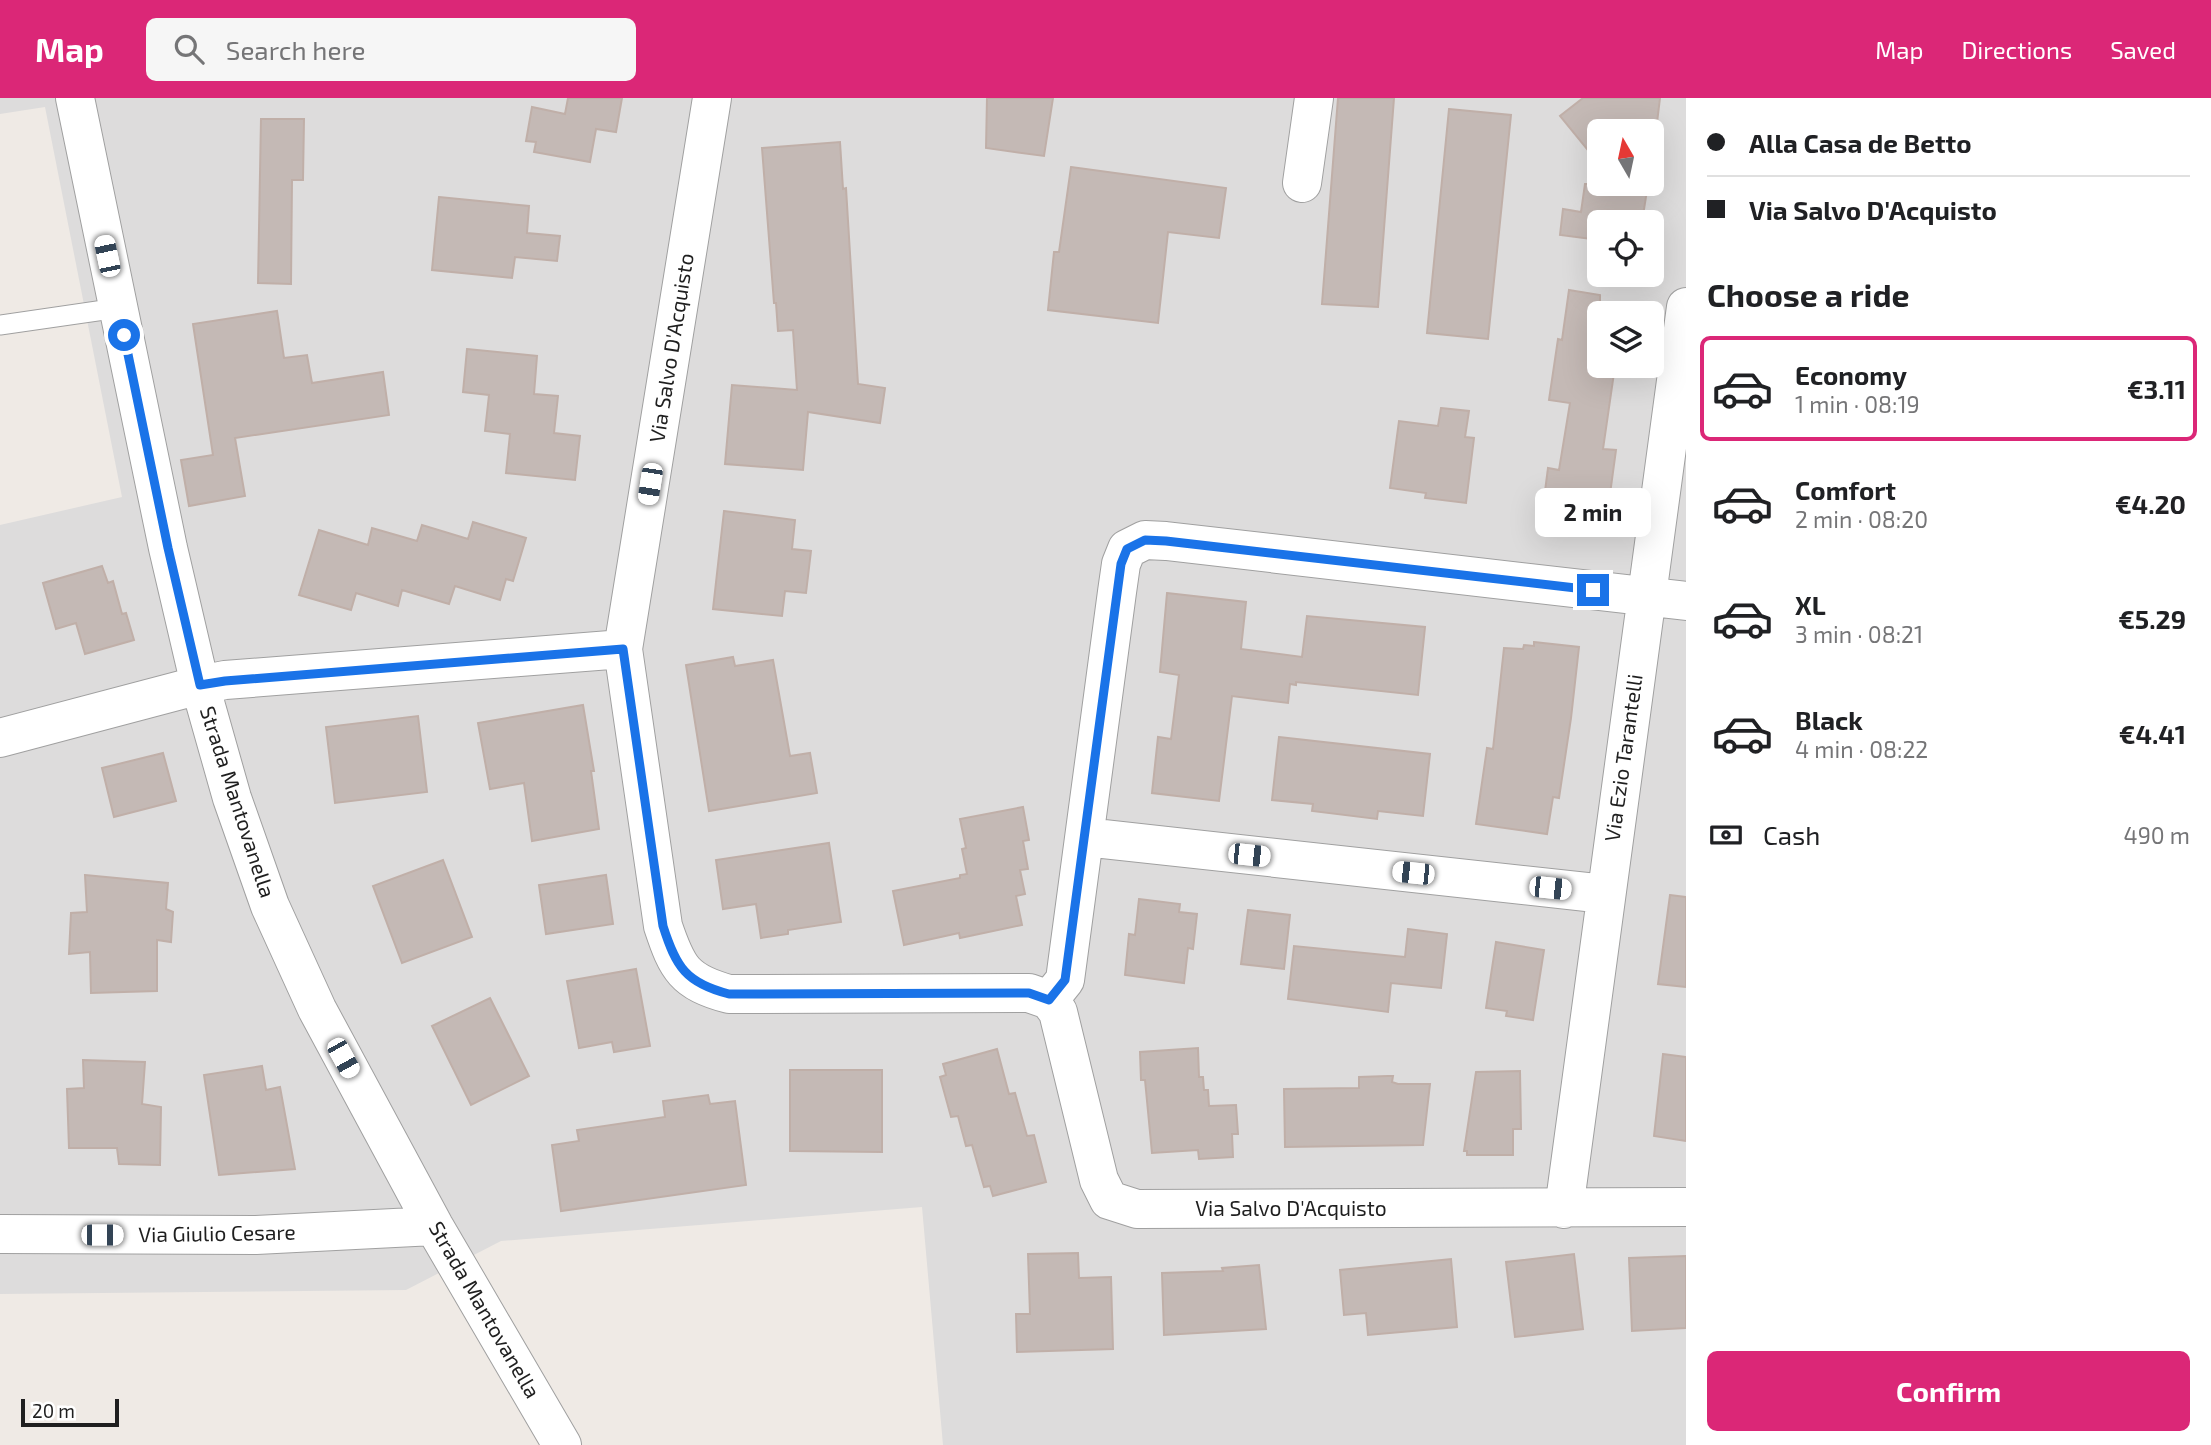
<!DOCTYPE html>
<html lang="en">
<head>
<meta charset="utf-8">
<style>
  body { margin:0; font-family:"Exo 2",sans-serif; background:#f6f6f6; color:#202124; height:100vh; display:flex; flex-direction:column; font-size:26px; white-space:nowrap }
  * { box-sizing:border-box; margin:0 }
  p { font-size:23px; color:#757577 }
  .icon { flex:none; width:38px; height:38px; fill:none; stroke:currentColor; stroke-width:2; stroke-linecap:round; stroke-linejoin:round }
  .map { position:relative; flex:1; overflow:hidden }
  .details { display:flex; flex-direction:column; background:#fff; width:525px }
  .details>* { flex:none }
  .banner { display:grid; align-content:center; height:154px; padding:0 21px; background:#fff }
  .needle { width:46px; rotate:351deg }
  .buttons { position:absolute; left:1587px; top:21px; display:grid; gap:14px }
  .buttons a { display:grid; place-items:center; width:77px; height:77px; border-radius:10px; background:#fff; box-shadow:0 7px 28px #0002; font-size:35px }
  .scale { position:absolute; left:21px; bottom:18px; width:98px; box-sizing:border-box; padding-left:7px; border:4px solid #1f1f1f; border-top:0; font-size:19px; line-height:24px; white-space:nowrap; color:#1f1f1f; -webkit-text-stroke:5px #fff; paint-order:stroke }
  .end { position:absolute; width:32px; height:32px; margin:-16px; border:9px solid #1a73e8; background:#fff; box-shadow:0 0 0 4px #fff }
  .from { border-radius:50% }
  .bubble { position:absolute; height:49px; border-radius:10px; background:#fff; box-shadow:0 7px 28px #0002; font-size:23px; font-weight:700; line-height:49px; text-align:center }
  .car { position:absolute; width:21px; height:42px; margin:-21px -10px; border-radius:9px; box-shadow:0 0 5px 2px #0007; background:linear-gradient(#fff 24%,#345 0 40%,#fff 0 76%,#345 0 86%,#fff 0) }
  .banner b { display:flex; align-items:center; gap:24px; height:66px; font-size:26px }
  .banner b+b { border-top:2px solid #e0e0e0 }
  .banner i { width:18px; height:18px; background:#202124 }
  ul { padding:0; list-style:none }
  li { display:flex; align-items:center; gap:21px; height:105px; margin:0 14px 10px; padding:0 7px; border:4px solid transparent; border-radius:10px }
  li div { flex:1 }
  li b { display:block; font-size:26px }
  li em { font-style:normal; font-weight:700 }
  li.on { border-color:#db2777 }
  li>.icon { width:63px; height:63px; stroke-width:1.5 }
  h2 { padding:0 21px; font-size:32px; line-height:84px }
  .pay { display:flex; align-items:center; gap:18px; height:77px; padding:0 21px; font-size:26px }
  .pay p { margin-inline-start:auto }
  .button { display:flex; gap:14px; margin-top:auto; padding:14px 21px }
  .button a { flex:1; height:80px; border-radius:10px; background:#db2777; color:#fff; font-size:28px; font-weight:700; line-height:80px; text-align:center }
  header { display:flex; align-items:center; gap:42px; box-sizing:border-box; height:98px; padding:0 35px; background:#db2777; color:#fff }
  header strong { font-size:33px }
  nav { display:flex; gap:38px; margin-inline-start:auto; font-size:24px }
  .search { width:490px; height:63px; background:#f6f6f6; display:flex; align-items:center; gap:18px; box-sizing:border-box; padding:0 24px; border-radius:10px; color:#757577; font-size:26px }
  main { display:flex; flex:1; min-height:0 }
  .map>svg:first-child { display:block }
  .residential { fill:#dddcdc; fill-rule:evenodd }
  .building { fill:#c4b9b5; stroke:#c0afa8; stroke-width:2 }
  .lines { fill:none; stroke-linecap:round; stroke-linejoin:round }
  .lane-casing { stroke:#a0a0a0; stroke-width:21 }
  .street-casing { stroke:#a0a0a0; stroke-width:40 }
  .lane { stroke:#fff; stroke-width:19 }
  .street { stroke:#fff; stroke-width:38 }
  .route { stroke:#1a73e8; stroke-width:9 }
  .labels { text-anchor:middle; stroke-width:5; stroke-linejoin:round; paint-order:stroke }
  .street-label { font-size:21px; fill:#1f1f1f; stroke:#fff }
</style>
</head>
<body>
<header>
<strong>Map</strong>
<div class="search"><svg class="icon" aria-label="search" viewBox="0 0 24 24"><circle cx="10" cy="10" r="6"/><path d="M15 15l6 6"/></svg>Search here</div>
<nav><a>Map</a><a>Directions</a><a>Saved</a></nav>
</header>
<main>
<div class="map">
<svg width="1686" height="1347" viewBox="0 0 1686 1347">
  <rect width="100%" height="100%" fill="#efeae5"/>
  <path class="residential" d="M0 0H1686V1347H943L922 1109 501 1143 406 1192 0 1196V427L122 399 45 9 0 16ZM1600 33H1652V86H1600ZM1600 124H1652V177H1600ZM1600 215H1652V268H1600Z"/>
  <path class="building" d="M568 0H622L616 34 596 31 590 64 534 54 536 44 526 43 532 9 565 16Z
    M987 0H1053L1044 58 986 50Z
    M1338 0H1394L1378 209 1322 206Z
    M1583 0H1660L1656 33H1600V67L1560 18Z
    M1449 11 1511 17 1488 241 1427 235Z
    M261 21H304L303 82H292L291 186 258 185Z
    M840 44 843 91 846 90 858 286 885 290 880 325 808 314 803 372 725 366 732 287 797 292 793 232 778 233 776 205H774L762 50Z
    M1071 69 1226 90 1219 140 1168 134 1158 225 1048 212 1054 154H1059Z
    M1585 86H1648L1642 124H1600V142L1560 137 1563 111 1581 114Z
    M439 99 529 108 527 135 560 138 557 163 515 159 512 180 432 172Z
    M1569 192 1600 197V268H1615L1603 351 1616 352 1605 433 1541 424 1548 370 1559 372 1570 305 1549 302 1558 241 1562 242Z
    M277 213 284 260 307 257 312 285 383 274 389 317 235 340 245 398 189 408 181 362 213 357 193 226Z
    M467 251 537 258 534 296 558 298 554 335 580 338 575 382 506 375 510 336 485 333 489 297 463 294Z
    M1441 310 1469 313 1465 339 1474 340 1466 405 1425 400 1426 395 1390 390 1399 323 1438 328Z
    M724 413 795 422 792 451 811 453 806 495 785 493 782 518 713 511Z
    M473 424 526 440 513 483 506 481 500 502 455 488 449 506 402 492 398 508 356 495 351 512 299 497 319 432 368 447 372 430 417 443 422 427 468 441Z
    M102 468 108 485 113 483 122 516 126 515 134 542 85 556 76 525 56 531 43 485Z
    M1167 495 1246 504 1241 551 1302 559 1307 518 1425 529 1418 597 1296 584V587L1290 586 1288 605 1232 598 1219 703 1152 695 1158 639 1171 641 1179 577 1160 574Z
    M1534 544 1579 549 1571 620 1559 700 1553 699 1547 736 1476 726 1487 650 1493 651 1504 550 1523 551 1524 547 1534 548Z
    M733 559 735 568 773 562 790 658 810 655 817 695 709 713 686 567Z
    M583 607 594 673H591L599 731 532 743 524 685 490 691 478 625Z
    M418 618 427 694 335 705 326 629Z
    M1279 639 1430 656 1423 718 1378 713 1377 721 1312 713 1313 706 1272 702Z
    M163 655 176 703 114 719 102 670Z
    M1023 709 1029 742 1023 743 1028 771 1020 772 1025 796 1016 798 1022 827 960 840 959 835 904 847 893 793 960 780V777L967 776 962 751 966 750 960 721Z
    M829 745 841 824 788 832V836L761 840 756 806 723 811 716 762Z
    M443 762 472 839 402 865 373 788Z
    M85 777 168 785 166 811 173 814 171 844 157 842V893L91 895 90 854 69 856 71 815 87 814Z
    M606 777 613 826 546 836 539 787Z
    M1670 797 1686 799V889L1658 886Z
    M1139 801 1180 806 1179 814 1197 816 1193 851 1188 850 1184 885 1125 877 1129 836 1135 837Z
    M1248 812 1290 817 1284 871 1241 866Z
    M1408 831 1447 836 1441 890 1391 885 1388 914 1288 901 1294 848 1405 859Z
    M1496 844 1544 852 1533 922 1506 918 1507 913 1486 910Z
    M636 871 650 948 614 954 612 944 579 950 567 883Z
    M490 900 529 978 471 1007 432 928Z
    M1198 950 1199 979H1203L1204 992H1208L1209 1008 1236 1007 1238 1036H1232L1233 1059 1199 1061 1198 1052 1152 1055 1145 982H1141L1140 954Z
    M997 951 1009 996 1015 995 1027 1038 1034 1037 1046 1084 993 1098 990 1088 984 1089 972 1047 966 1048 958 1018 951 1019 940 979 946 977 943 966Z
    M1663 956 1686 959V1043L1654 1038Z
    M83 962 145 964 142 1006 161 1009 160 1067 119 1066 117 1050H69L67 991 84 990Z
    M262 968 266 992 280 989 295 1071 219 1077 204 977Z
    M790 972H882V1054L790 1053Z
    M1520 973 1521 1031H1513V1057H1467V1053H1464L1476 974Z
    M1388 978H1393L1392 984 1398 986H1430L1423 1047 1285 1049 1284 991 1359 990V979Z
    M708 997 710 1006 735 1003 746 1087 561 1113 552 1047 579 1043 577 1032 665 1019 663 1003Z
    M1078 1155 1079 1180 1111 1179 1113 1251 1017 1254 1016 1216H1030L1028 1156Z
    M1574 1156 1583 1231 1515 1239 1506 1164Z
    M1686 1158V1230L1632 1233 1629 1160Z
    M1451 1161 1457 1229 1368 1237 1366 1215 1344 1217 1340 1172Z
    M1259 1167 1266 1231 1164 1237 1162 1175 1223 1173 1222 1170Z"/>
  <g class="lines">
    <g class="lane-casing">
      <path id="lane" d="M0 227 118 210"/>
    </g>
    <g class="street-casing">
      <path id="street" d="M75 0 168 450 200 587 232 700 270 808 317 911 434 1128 562 1347
        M712 0 623 551 663 828C677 870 684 884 729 896L1029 895 1049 902 1058 914 1099 1082 1109 1102 1137 1111 1686 1109
        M1302 85 1314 0
        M0 640 200 587 225 582 623 551
        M1085 739 1605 796
        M1049 902 1065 882 1117 494 1121 466 1127 451 1145 442 1166 443 1686 503
        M1564 1111 1686 209
        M0 1136 256 1137 434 1128"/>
    </g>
    <use href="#lane" class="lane"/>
    <use href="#street" class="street"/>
  </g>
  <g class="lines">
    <path class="route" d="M124 237 168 450 200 587 225 583 623 551 663 828C676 869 686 885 729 896L1029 895 1049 902 1065 882 1121 466 1127 451 1145 442 1166 443 1593 492"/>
  </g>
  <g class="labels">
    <g class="street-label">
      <text transform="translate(672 250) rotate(-81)" y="7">Via Salvo D'Acquisto</text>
      <text transform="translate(1624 660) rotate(-82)" y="7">Via Ezio Tarantelli</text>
      <text transform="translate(237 704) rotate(72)" y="7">Strada Mantovanella</text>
      <text x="1291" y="1118">Via Salvo D'Acquisto</text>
      <text transform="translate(217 1136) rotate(-1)" y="7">Via Giulio Cesare</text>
      <text transform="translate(484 1212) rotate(60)" y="7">Strada Mantovanella</text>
    </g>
  </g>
</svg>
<div class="buttons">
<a><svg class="needle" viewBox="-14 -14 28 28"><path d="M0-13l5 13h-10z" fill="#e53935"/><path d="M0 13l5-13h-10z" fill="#757577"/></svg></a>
<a><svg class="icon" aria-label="locate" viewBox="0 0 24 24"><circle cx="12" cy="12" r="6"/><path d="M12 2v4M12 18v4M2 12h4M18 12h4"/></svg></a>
<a><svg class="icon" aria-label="layers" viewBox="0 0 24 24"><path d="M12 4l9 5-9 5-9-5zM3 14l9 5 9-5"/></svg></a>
</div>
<div class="scale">20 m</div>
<i class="end from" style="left:124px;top:237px"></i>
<i class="end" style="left:1593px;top:492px"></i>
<div class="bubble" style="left:1535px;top:390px;width:116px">2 min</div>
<i class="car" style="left:107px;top:158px;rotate:348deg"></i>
<i class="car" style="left:650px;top:386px;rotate:189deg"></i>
<i class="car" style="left:1249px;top:757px;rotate:96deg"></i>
<i class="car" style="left:1413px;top:775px;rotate:276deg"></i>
<i class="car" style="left:1550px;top:790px;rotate:96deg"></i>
<i class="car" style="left:343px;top:960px;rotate:151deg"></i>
<i class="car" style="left:102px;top:1137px;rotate:90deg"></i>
</div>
<section class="details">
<div class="banner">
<b><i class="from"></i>Alla Casa de Betto</b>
<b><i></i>Via Salvo D'Acquisto</b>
</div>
<h2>Choose a ride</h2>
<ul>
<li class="on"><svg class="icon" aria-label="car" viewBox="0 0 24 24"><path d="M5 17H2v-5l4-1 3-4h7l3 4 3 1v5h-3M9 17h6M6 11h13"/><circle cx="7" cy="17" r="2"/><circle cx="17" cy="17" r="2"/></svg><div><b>Economy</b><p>1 min · 08:19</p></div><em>€3.11</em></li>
<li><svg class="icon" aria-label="car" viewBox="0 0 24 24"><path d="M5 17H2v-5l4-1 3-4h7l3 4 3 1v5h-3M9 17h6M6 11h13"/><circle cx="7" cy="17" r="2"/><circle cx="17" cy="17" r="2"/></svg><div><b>Comfort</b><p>2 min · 08:20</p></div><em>€4.20</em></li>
<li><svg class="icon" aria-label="car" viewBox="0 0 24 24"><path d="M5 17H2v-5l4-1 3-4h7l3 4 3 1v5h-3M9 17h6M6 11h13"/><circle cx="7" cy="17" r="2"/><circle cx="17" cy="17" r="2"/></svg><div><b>XL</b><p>3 min · 08:21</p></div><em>€5.29</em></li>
<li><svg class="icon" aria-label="car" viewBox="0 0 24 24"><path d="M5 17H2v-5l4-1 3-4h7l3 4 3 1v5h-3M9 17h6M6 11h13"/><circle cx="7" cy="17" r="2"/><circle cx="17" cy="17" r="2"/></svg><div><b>Black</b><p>4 min · 08:22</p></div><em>€4.41</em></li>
</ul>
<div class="pay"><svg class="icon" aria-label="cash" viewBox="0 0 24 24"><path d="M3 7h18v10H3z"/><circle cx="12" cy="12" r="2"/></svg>Cash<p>490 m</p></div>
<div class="button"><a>Confirm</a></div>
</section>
</main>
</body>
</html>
